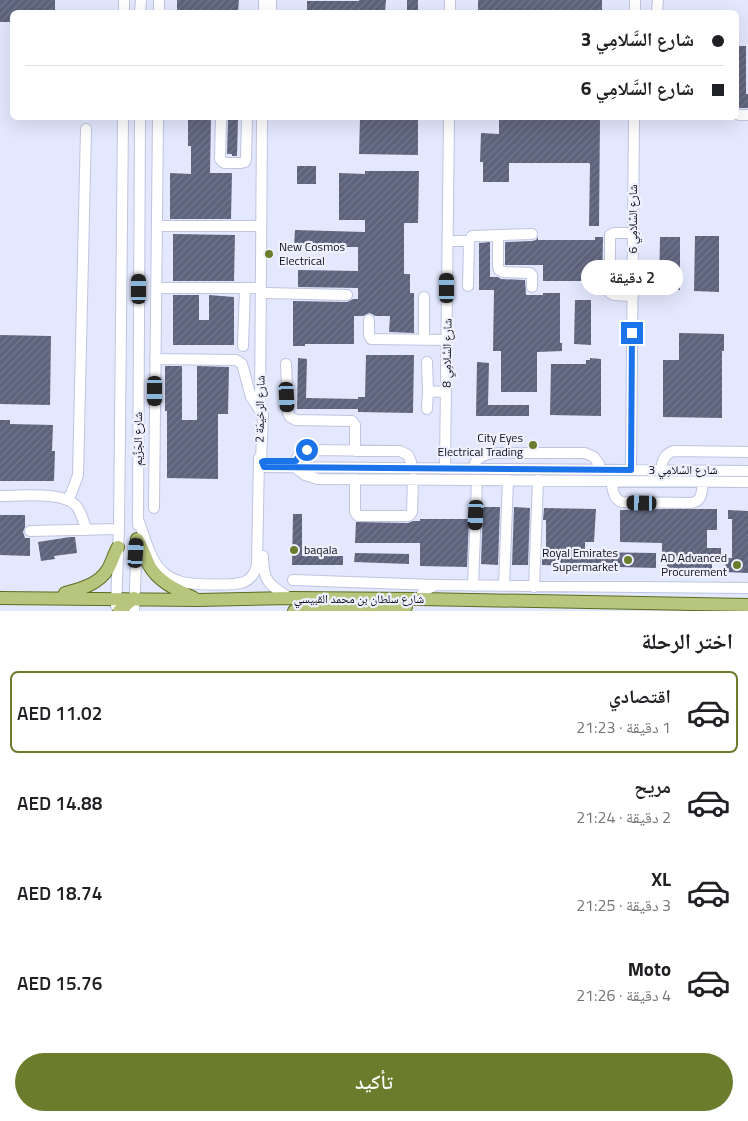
<!DOCTYPE html>
<html lang="ar">
<head>
<meta charset="utf-8">
<style>
  body { margin:0; font-family:"Titillium Web","Noto Naskh Arabic",sans-serif; background:#f6f6f6; color:#202124; direction:rtl; height:100vh; display:flex; flex-direction:column; font-size:19px; white-space:nowrap }
  * { box-sizing:border-box; margin:0 }
  p { font-size:16px; color:#757577 }
  .icon { flex:none; width:28px; height:28px; fill:none; stroke:currentColor; stroke-width:2; stroke-linecap:round; stroke-linejoin:round }
  .map { position:relative; height:611px; overflow:hidden; direction:ltr }
  .details { display:flex; flex-direction:column; background:#fff; flex:1 }
  .details>* { flex:none }
  .hud { position:absolute; left:10px; top:10px; width:729px; height:110px; border-radius:8px; box-shadow:0 5px 20px #0002; direction:rtl; display:grid; align-content:center; height:110px; padding:0 15px; background:#fff }
  .end { position:absolute; width:22px; height:22px; margin:-11px; border:6px solid #1a73e8; background:#fff; box-shadow:0 0 0 2px #fff }
  .from { border-radius:50% }
  .bubble { position:absolute; height:35px; border-radius:18px; background:#fff; box-shadow:0 5px 20px #0002; font-size:16px; font-weight:600; line-height:35px; text-align:center; direction:rtl }
  .car { position:absolute; width:15px; height:30px; margin:-15px -8px; border-radius:6px; box-shadow:0 0 4px 1px #0007; background:linear-gradient(#222 24%,#8ab4d8 0 40%,#222 0 76%,#8ab4d8 0 86%,#222 0) }
  .hud b { display:flex; align-items:center; gap:18px; height:48px; font-size:19px }
  .hud b+b { border-top:1px solid #e0e0e0 }
  .hud i { width:12px; height:12px; background:#202124 }
  ul { padding:0; list-style:none }
  li { display:flex; align-items:center; gap:15px; height:82px; margin:0 10px 8px; padding:0 5px; border:2px solid transparent; border-radius:8px }
  li div { flex:1 }
  li b { display:block; font-size:19px }
  li em { font-style:normal; font-weight:600 }
  li.current { border-color:#6b7d2c }
  li>.icon { width:45px; height:45px; stroke-width:1.5 }
  h2 { padding:0 15px; font-size:22px; line-height:60px }
  .action { display:flex; gap:10px; margin-top:auto; padding:10px 15px }
  .action a { flex:1; height:58px; border-radius:30px; background:#6b7d2c; color:#fff; font-size:20px; font-weight:600; line-height:58px; text-align:center }
  .map>svg:first-child { display:block }
  .built { fill:#e3e8fe; fill-rule:evenodd }
  .building { fill:url(#building-hatch) }
  .lines { fill:none; stroke-linecap:round; stroke-linejoin:round }
  .minor-casing { stroke:#bfc4e1; stroke-width:12 }
  .major-casing { stroke:#5e6d22; stroke-width:14 }
  .minor { stroke:#fff; stroke-width:10 }
  .major { stroke:#b8c57d; stroke-width:12 }
  .route { stroke:#1a73e8; stroke-width:6 }
  .poi-dot { fill:#6b7d2c; stroke:#eef1fd; stroke-width:2 }
  .labels { text-anchor:middle; stroke-width:4.5; stroke-linejoin:round; paint-order:stroke }
  .street-label { font-size:12px; fill:#0f101a; stroke:#eef1fd }
  .poi-label { font-size:12px; fill:#0f101a; stroke:#eef1fd; text-anchor:end }
</style>
</head>
<body>
<div class="map">
<svg width="748" height="611" viewBox="0 0 748 611">
  <defs>
    <pattern id="building-hatch" width="6" height="6" patternUnits="userSpaceOnUse" patternTransform="scale(1.25)"><rect width="6" height="6" fill="#5e637d"/><path d="M-1 1l2-2M0 6l6-6M5 7l2-2" fill="none" stroke="#74788c"/></pattern>
  </defs>
  <rect width="100%" height="100%" fill="#eef1fd"/>
  <path class="built" d="M0 0H748V611H0ZM12 12H736V118H12Z"/>
  <path class="building" d="M0 0H55V12H12V22H0Z
    M177 0H239L238 12H177Z
    M359 0H386L385 12H307V1H359Z
    M407 0H418V12H407Z
    M478 0H602V12H478Z
    M736 46H746V94H748V108H736Z
    M188 118H211L210 173H232L231 219H170V173L191 174V146H188Z
    M228 118H238L237 156H232V154H227Z
    M360 118H418V155L359 154Z
    M499 118H600L599 226H589L590 164 589 163H509V182H483V162H480L481 133 499 134Z
    M297 166H316V184H297Z
    M365 171H419L418 223H404V274H410V293H414V333L389 332 390 316H375L372 314 369 313 363 316H354V344H305V346H293V301L347 302 353 299H358V288L298 287V270L358 271V247H294L295 230 365 232V220H339V173L365 174Z
    M173 234 235 235 234 281H173Z
    M695 236H719V292L694 291Z
    M538 237V240H595V237H603L602 286H594V281H543V265H505V242L532 241 536 240Z
    M660 237H680V290H659Z
    M490 242V277H498L501 279 525 280 526 295H543V293H560V343H562V351L537 352V392H501V351H493L494 290H479V243Z
    M173 295H199V320H209V295L234 297V345H173Z
    M575 300H591V345L574 344Z
    M679 333 724 334V351H722V418L663 417V360H679Z
    M0 335 51 336 50 405 0 404Z
    M366 355H414L413 413 358 412V409H297L298 358 307 359 306 398 358 399V397H365Z
    M590 358 601 359V416L550 415 551 364H586V360H590Z
    M477 362 489 363 488 405H529V416H476Z
    M165 366H182V420H197V366L229 367 228 414H218V479L167 478V411H165Z
    M0 420H10V424L53 425 52 451H55L54 481H0Z
    M483 507H500L498 565 481 564Z
    M514 507 530 508 528 565H512Z
    M544 508 596 509 594 542H585V552L656 553V568L542 565V558L546 559V520H543Z
    M664 509H717V530H707V548H721V556L712 555V571H667V553H662V543L620 542V510Z
    M728 510 748 511V573L725 572 726 558H732V519H728Z
    M293 514H302V556H343V565H292Z
    M0 515H25V527L23 532 25 538H30V556L0 555Z
    M420 519H469L467 567 420 566V543H355L356 522 408 523 413 521H420Z
    M70 537H75L77 553 54 556 55 559 41 561 38 542Z
    M355 553 409 554V564L354 562Z"/>
  <g class="lines">
    <g class="minor-casing">
      <path id="minor" d="M124 12V0
        M140 12 141 0
        M159 12V0
        M264 12V0
        M271 12V0
        M450 12V0
        M635 12V0
        M657 12 658 0
        M739 115H748
        M221 118 220 159 224 163H241L245 162 246 159 247 118
        M157 226H261
        M498 235V266L499 270 504 272 530 273 532 275V287
        M448 241H469
        M468 286 469 241 472 236 532 234
        M156 288H261
        M267 293 347 295
        M633 296 614 295 610 293V235L614 233H633
        M424 297V340
        M369 320V335L371 339 447 340
        M243 346 245 288
        M155 359 236 360 242 364 251 397 263 415 261 460 262 464 264 467 748 471
        M427 362 428 391 446 392
        M286 364 288 413 290 417 296 420 352 421 355 425V451
        M427 409 428 391
        M260 411 262 118
        M296 461 299 454 307 450 400 451 408 455 411 462
        M475 463C479 456 485 454 493 453H585L594 457 599 464
        M662 464C664 457 666 454 673 451L748 452
        M295 467 305 475 318 479 748 482
        M445 468 449 118
        M631 470 634 118
        M355 479V512L357 515 359 516H408L410 515 412 512 413 479
        M611 481C613 489 613 499 622 502L691 503C702 502 702 492 703 482
        M0 496C18 496 66 491 77 507 82 514 84 522 86 530
        M67 499 71 494 78 475 86 129
        M154 508 158 118
        M138 519C144 535 150 560 162 571 167 576 173 579 179 581 189 585 234 586 244 582 251 579 256 572 257 564L259 458
        M138 525 140 118
        M30 531 119 529
        M263 556C263 582 269 585 290 598
        M293 580 434 585
        M473 586 477 480
        M504 586 508 480
        M534 587 538 480
        M419 599 424 591 435 585 748 588
        M116 606 119 529 123 118
        M134 611 137 540"/>
    </g>
    <g class="major-casing">
      <path id="major" d="M137 539C142 547 145 556 149 565 158 582 177 590 194 598
        M65 593C81 589 99 584 108 569 112 562 114 554 118 547
        M0 598 198 600 290 598 419 599 748 605
        M119 611 134 598
        M294 611 400 608 406 607"/>
    </g>
    <use href="#minor" class="minor"/>
    <use href="#major" class="major"/>
  </g>
  <g class="lines">
    <path class="route" d="M307 450 299 454 296 461H264L262 462 264 467 631 470 632 333"/>
  </g>
  <g class="poi-dot">
    <circle cx="269" cy="254" r="5"/>
    <circle cx="533" cy="445" r="5"/>
    <circle cx="294" cy="550" r="5"/>
    <circle cx="628" cy="560" r="5"/>
    <circle cx="737" cy="565" r="5"/>
  </g>
  <g class="labels">
    <g class="street-label">
      <text transform="translate(633 219) rotate(-90)" y="4">شارع السَّلامِي 6</text>
      <text transform="translate(447 353) rotate(-89)" y="4">شارع السَّلامِي 8</text>
      <text transform="translate(260 409) rotate(-89)" y="4">شارع الرخيمَة 2</text>
      <text transform="translate(138 439) rotate(-90)" y="4">شارع الجَزِّيم</text>
      <text x="683" y="474">شارع السَّلامِي 3</text>
      <text x="359" y="603">شارع سلطان بن محمد القبيسي</text>
    </g>
    <g class="poi-label">
      <text x="279" y="251" text-anchor="start">New Cosmos<tspan x="279" dy="14">Electrical</tspan></text>
      <text x="523" y="442">City Eyes<tspan x="523" dy="14">Electrical Trading</tspan></text>
      <text x="304" y="554" text-anchor="start">baqala</text>
      <text x="618" y="557">Royal Emirates<tspan x="618" dy="14">Supermarket</tspan></text>
      <text x="727" y="562">AD Advanced<tspan x="727" dy="14">Procurement</tspan></text>
    </g>
  </g>
</svg>
<i class="end from" style="left:307px;top:450px"></i>
<i class="end" style="left:632px;top:333px"></i>
<div class="bubble" style="left:581px;top:260px;width:102px">2 دقيقة</div>
<i class="car" style="left:447px;top:288px;rotate:0deg"></i>
<i class="car" style="left:139px;top:289px;rotate:0deg"></i>
<i class="car" style="left:155px;top:391px;rotate:180deg"></i>
<i class="car" style="left:287px;top:397px;rotate:177deg"></i>
<i class="car" style="left:642px;top:503px;rotate:271deg"></i>
<i class="car" style="left:476px;top:515px;rotate:183deg"></i>
<i class="car" style="left:136px;top:553px;rotate:4deg"></i>
<div class="hud">
<b><i class="from"></i>شارع السَّلامِي 3</b>
<b><i></i>شارع السَّلامِي 6</b>
</div>
</div>
<section class="details">
<h2>اختر الرحلة</h2>
<ul>
<li class="current"><svg class="icon" aria-label="car" viewBox="0 0 24 24"><path d="M5 17H2v-5l4-1 3-4h7l3 4 3 1v5h-3M9 17h6M6 11h13"/><circle cx="7" cy="17" r="2"/><circle cx="17" cy="17" r="2"/></svg><div><b>اقتصادي</b><p>1 دقيقة · 21:23</p></div><em>AED 11.02</em></li>
<li><svg class="icon" aria-label="car" viewBox="0 0 24 24"><path d="M5 17H2v-5l4-1 3-4h7l3 4 3 1v5h-3M9 17h6M6 11h13"/><circle cx="7" cy="17" r="2"/><circle cx="17" cy="17" r="2"/></svg><div><b>مريح</b><p>2 دقيقة · 21:24</p></div><em>AED 14.88</em></li>
<li><svg class="icon" aria-label="car" viewBox="0 0 24 24"><path d="M5 17H2v-5l4-1 3-4h7l3 4 3 1v5h-3M9 17h6M6 11h13"/><circle cx="7" cy="17" r="2"/><circle cx="17" cy="17" r="2"/></svg><div><b>XL</b><p>3 دقيقة · 21:25</p></div><em>AED 18.74</em></li>
<li><svg class="icon" aria-label="car" viewBox="0 0 24 24"><path d="M5 17H2v-5l4-1 3-4h7l3 4 3 1v5h-3M9 17h6M6 11h13"/><circle cx="7" cy="17" r="2"/><circle cx="17" cy="17" r="2"/></svg><div><b>Moto</b><p>4 دقيقة · 21:26</p></div><em>AED 15.76</em></li>
</ul>
<div class="action"><a>تأكيد</a></div>
</section>
</body>
</html>
